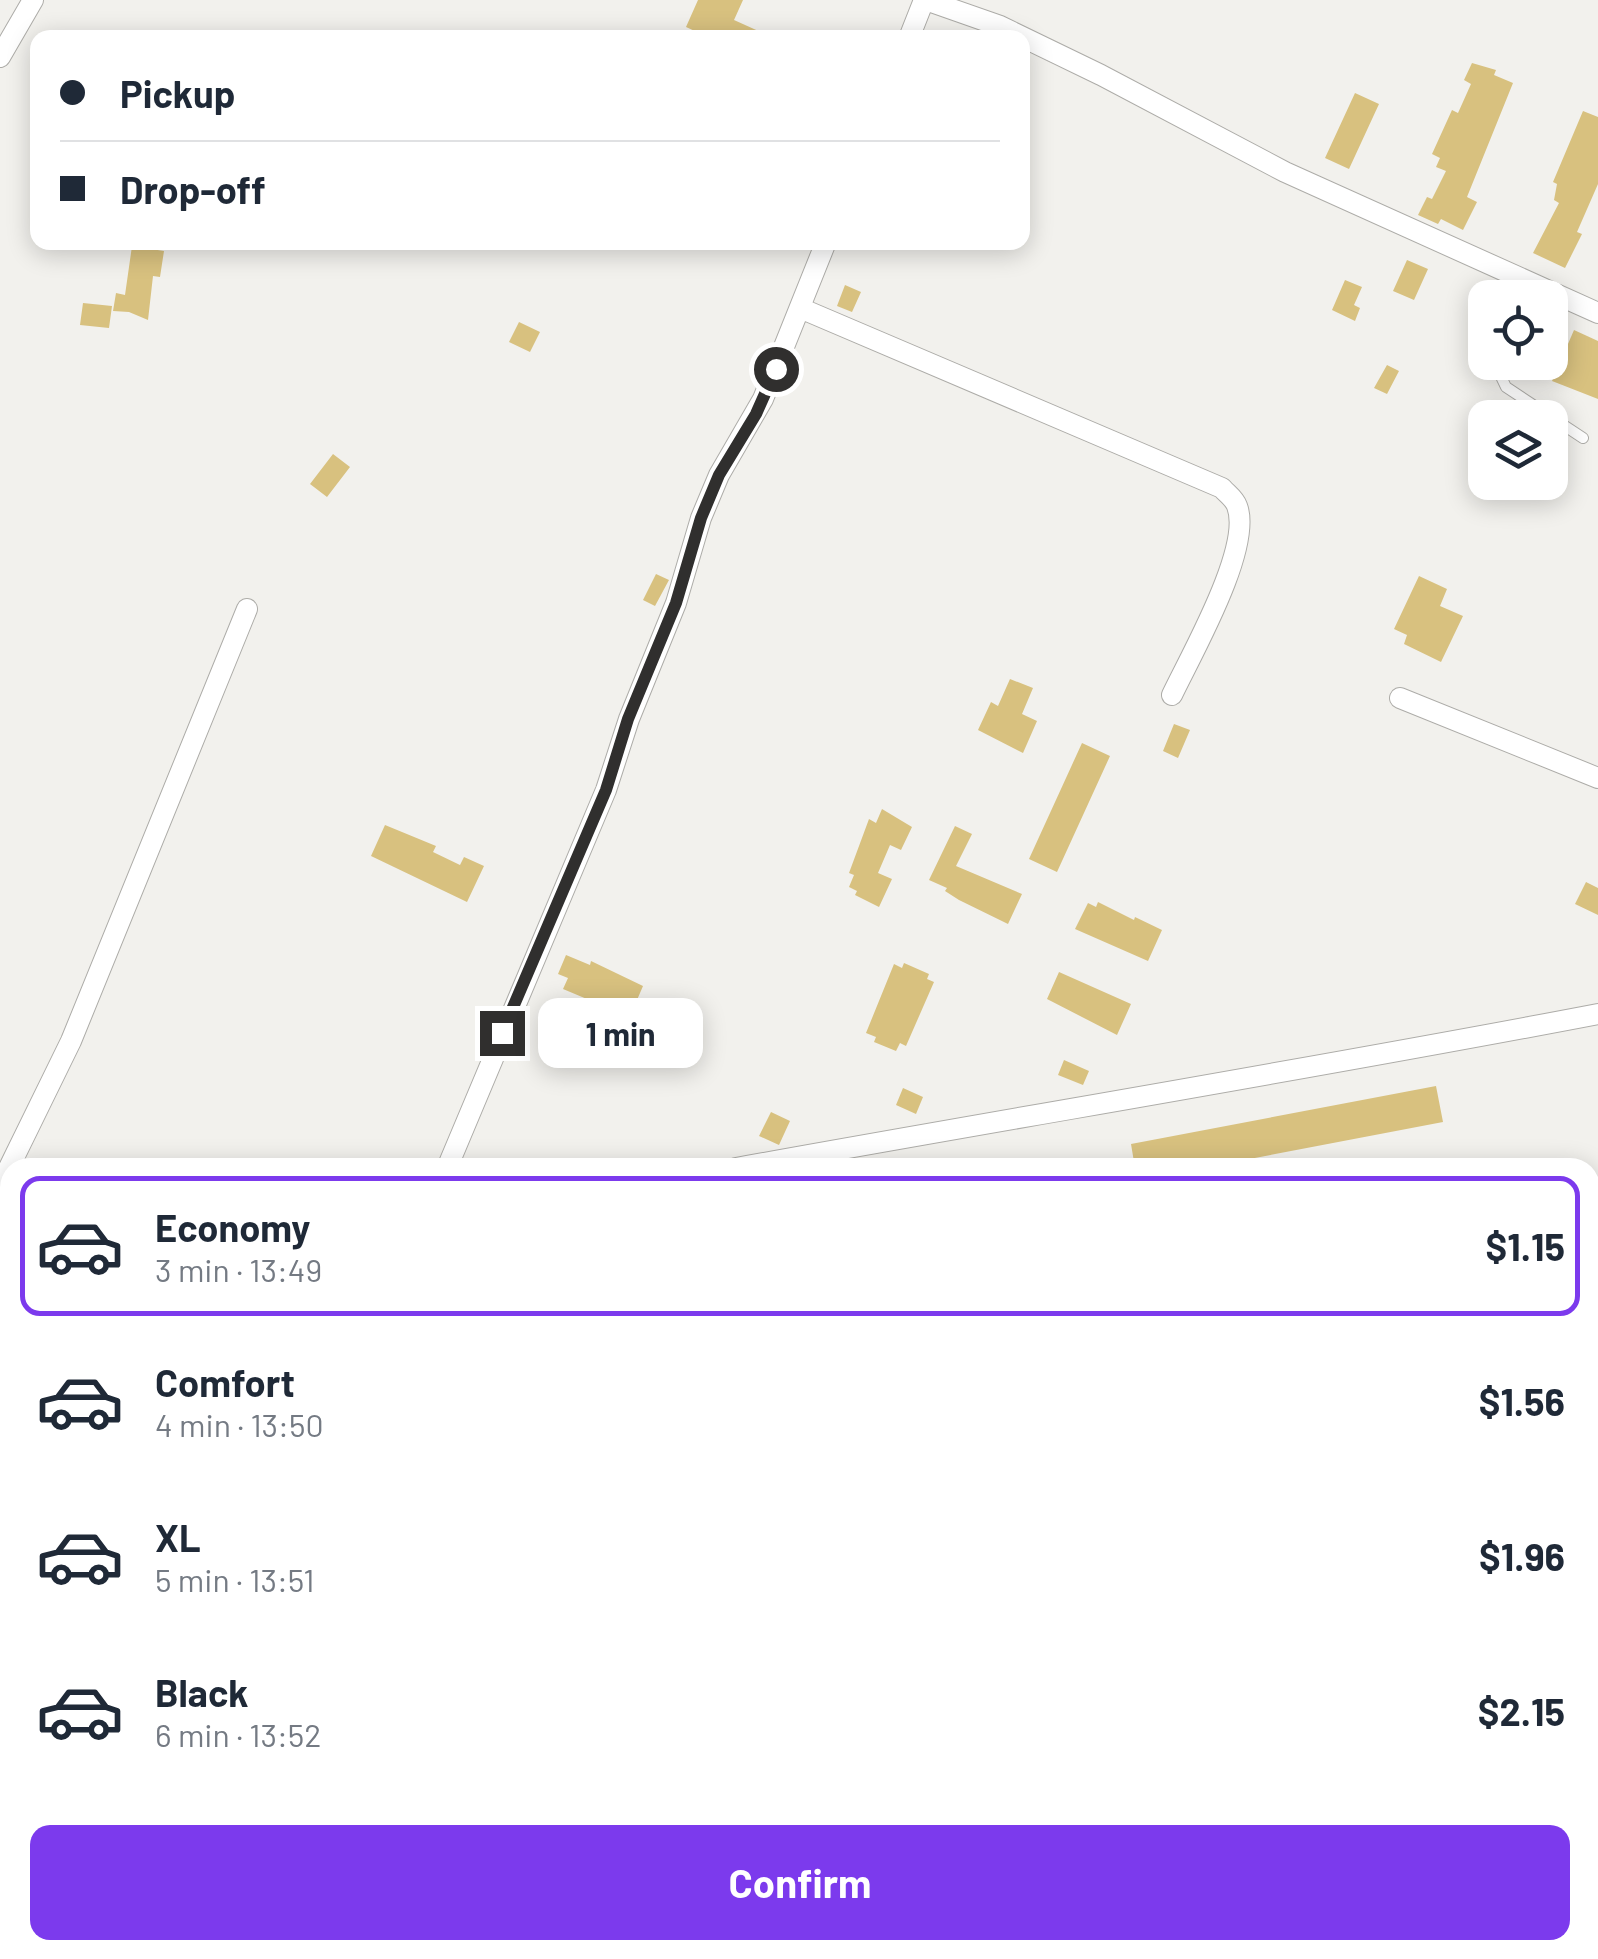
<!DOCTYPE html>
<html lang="en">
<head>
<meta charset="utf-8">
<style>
  body { margin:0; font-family:Barlow,sans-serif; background:#f6f6f7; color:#1f2937; height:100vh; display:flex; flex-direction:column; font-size:38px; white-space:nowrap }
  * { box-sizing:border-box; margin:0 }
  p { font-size:32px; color:#747a83 }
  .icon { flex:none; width:55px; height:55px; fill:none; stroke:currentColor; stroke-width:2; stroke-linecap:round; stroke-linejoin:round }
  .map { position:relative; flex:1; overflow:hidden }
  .side { position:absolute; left:0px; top:1158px; width:1600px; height:802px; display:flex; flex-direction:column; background:#fff; border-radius:30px 30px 0 0; box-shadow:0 5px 25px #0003 }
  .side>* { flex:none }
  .guide { position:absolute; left:30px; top:30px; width:1000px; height:220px; border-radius:20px; box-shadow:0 5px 25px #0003; display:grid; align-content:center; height:220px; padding:0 30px; background:#fff }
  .fabs { position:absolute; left:1468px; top:280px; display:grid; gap:20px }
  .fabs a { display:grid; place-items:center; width:100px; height:100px; border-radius:20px; background:#fff; box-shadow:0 5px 25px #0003; font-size:50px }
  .end { position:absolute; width:45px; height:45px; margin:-22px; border:12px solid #302f2e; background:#fff; box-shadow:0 0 0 5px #fff }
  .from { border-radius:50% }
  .bubble { position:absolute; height:70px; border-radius:20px; background:#fff; box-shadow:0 5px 25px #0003; font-size:32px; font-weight:700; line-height:70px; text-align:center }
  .guide b { display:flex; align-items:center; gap:35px; height:95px; font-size:38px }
  .guide b+b { border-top:2px solid #e0e1e3 }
  .guide i { width:25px; height:25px; background:#1f2937 }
  ul { padding:18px 0 0; list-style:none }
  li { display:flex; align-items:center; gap:30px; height:140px; margin:0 20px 15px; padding:0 10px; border:5px solid transparent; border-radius:20px }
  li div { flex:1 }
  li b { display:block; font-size:38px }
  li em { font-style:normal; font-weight:700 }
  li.active { border-color:#7c3aed }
  li>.icon { width:90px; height:90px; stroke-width:1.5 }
  .button { display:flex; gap:20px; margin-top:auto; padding:20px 30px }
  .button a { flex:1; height:115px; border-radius:20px; background:#7c3aed; color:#fff; font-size:40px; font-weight:700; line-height:115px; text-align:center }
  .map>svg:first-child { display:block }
  .building { fill:#d8c17f }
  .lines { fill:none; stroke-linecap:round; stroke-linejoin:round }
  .service-casing { stroke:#adaca8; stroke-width:12 }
  .minor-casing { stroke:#adaca8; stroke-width:22 }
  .path { stroke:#a2a19f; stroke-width:4; stroke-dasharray:10 5; stroke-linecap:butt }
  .service { stroke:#fff; stroke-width:10 }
  .minor { stroke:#fff; stroke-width:20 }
  .route { stroke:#302f2e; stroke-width:12 }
</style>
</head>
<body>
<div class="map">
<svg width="1598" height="1959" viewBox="0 0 1598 1959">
  <rect width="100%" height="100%" fill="#f2f1ed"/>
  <path class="building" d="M698 0H743L734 20 774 38H710L686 27Z
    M1472 63 1496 70 1494 75 1513 83 1467 197 1477 202 1463 230 1441 219 1438 224 1418 215 1427 197 1432 199 1446 171 1436 167 1440 158 1432 154 1452 110 1458 113 1471 84 1464 80Z
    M1355 93 1379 104 1349 169 1325 158Z
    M1583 111 1598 117V184L1577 232 1582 234 1565 268 1533 253 1559 203 1554 200 1557 184 1553 182Z
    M132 246 164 251 160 277 153 276 148 320 129 312 113 311 116 293 125 295Z
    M1407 260 1428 269 1414 300 1393 291Z
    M1345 280 1362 287 1354 305 1360 308 1355 321 1332 310Z
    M845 285 861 292 852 312 837 306Z
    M83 303 112 306 109 328 80 325Z
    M519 322 540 332 530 352 509 342Z
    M1574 330 1598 341V399L1552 381Z
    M1387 365 1399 371 1387 394 1374 388Z
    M333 454 350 467 327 497 310 484Z
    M656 574 669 580 655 606 643 600Z
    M1419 576 1447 589 1440 606 1463 616 1441 662 1404 644 1407 635 1394 629Z
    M1010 679 1033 688 1022 714 1037 721 1023 753 978 730 991 702 998 706Z
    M1174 724 1190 730 1178 758 1163 751Z
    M1082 743 1110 756 1057 872 1029 859Z
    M882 809 912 827 901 850 890 845 878 873 892 879 879 907 855 895 857 891 849 887 854 875 849 873 869 819 876 823Z
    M385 825 436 846 433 852 460 865 464 857 484 866 467 902 371 856Z
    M955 826 972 834 956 866 1022 894 1008 924 959 900 945 891 947 888 929 880Z
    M1586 882 1598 888V915L1575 904Z
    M1098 902 1134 920 1135 917 1162 930 1148 961 1075 929 1088 903 1096 907Z
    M566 955 590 965 591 961 643 986 631 1014 608 1004 606 1007 563 989 568 978 558 974Z
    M904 963 929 974 927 979 934 982 906 1046 900 1043 896 1051 874 1042 876 1037 866 1033 894 964 902 968Z
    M1059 972 1131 1004 1117 1035 1047 999Z
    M1064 1060 1089 1071 1083 1085 1058 1075Z
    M1436 1086 1443 1122 1202 1168H1135L1131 1144Z
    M903 1088 923 1097 916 1114 896 1105Z
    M771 1112 790 1121 779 1145 759 1136Z"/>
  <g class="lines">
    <g class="service-casing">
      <path id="service" d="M1507 298 1514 277
        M1494 362 1506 387 1583 438"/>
    </g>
    <g class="minor-casing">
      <path id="minor" d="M926 0 1000 26 1101 75 1285 172 1598 313
        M909 38 924 0
        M0 57 33 0
        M800 308 1222 488C1227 494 1234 498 1237 506 1253 547 1191 655 1172 695
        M1400 698 1598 778
        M447 1168 606 790 629 719 676 603 701 518 719 475 763 399 826 242
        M736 1168C1023 1116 1311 1069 1598 1014
        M0 1186 71 1041 247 609
        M0 1337 10 1325
        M646 1950 647 1959
        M1198 1950 1199 1959"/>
    </g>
    <path class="path" d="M0 1473 10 1492
      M0 1870H10"/>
    <use href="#service" class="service"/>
    <use href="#minor" class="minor"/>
  </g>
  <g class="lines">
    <path class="route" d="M502 1033 606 790 628 719 676 603 701 518 719 475 756 414 776 369"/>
  </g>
</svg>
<div class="fabs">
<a><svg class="icon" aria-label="locate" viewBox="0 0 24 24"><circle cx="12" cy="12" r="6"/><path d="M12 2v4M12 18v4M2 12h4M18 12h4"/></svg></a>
<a><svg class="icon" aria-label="layers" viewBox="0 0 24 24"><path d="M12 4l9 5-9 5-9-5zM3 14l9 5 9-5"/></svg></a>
</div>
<i class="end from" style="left:776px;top:369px"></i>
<i class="end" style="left:502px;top:1033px"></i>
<div class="bubble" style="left:538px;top:998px;width:165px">1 min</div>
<div class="guide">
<b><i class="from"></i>Pickup</b>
<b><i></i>Drop-off</b>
</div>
<section class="side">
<ul>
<li class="active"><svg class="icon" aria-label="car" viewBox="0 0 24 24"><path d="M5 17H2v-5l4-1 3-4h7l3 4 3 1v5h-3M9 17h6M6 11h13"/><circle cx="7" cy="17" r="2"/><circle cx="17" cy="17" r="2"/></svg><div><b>Economy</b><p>3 min · 13:49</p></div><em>$1.15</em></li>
<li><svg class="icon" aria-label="car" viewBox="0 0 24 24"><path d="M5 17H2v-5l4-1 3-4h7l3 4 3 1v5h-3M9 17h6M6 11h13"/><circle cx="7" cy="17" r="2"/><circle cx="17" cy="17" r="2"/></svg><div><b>Comfort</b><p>4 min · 13:50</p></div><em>$1.56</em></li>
<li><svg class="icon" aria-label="car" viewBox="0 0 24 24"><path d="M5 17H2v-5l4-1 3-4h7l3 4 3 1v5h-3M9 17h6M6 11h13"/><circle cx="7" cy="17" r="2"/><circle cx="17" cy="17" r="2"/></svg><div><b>XL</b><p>5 min · 13:51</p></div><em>$1.96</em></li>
<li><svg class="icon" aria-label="car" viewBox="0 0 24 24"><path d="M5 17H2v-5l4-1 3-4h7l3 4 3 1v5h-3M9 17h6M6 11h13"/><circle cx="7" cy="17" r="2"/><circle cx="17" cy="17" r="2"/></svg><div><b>Black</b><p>6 min · 13:52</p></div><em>$2.15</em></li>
</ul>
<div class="button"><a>Confirm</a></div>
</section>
</div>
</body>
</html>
